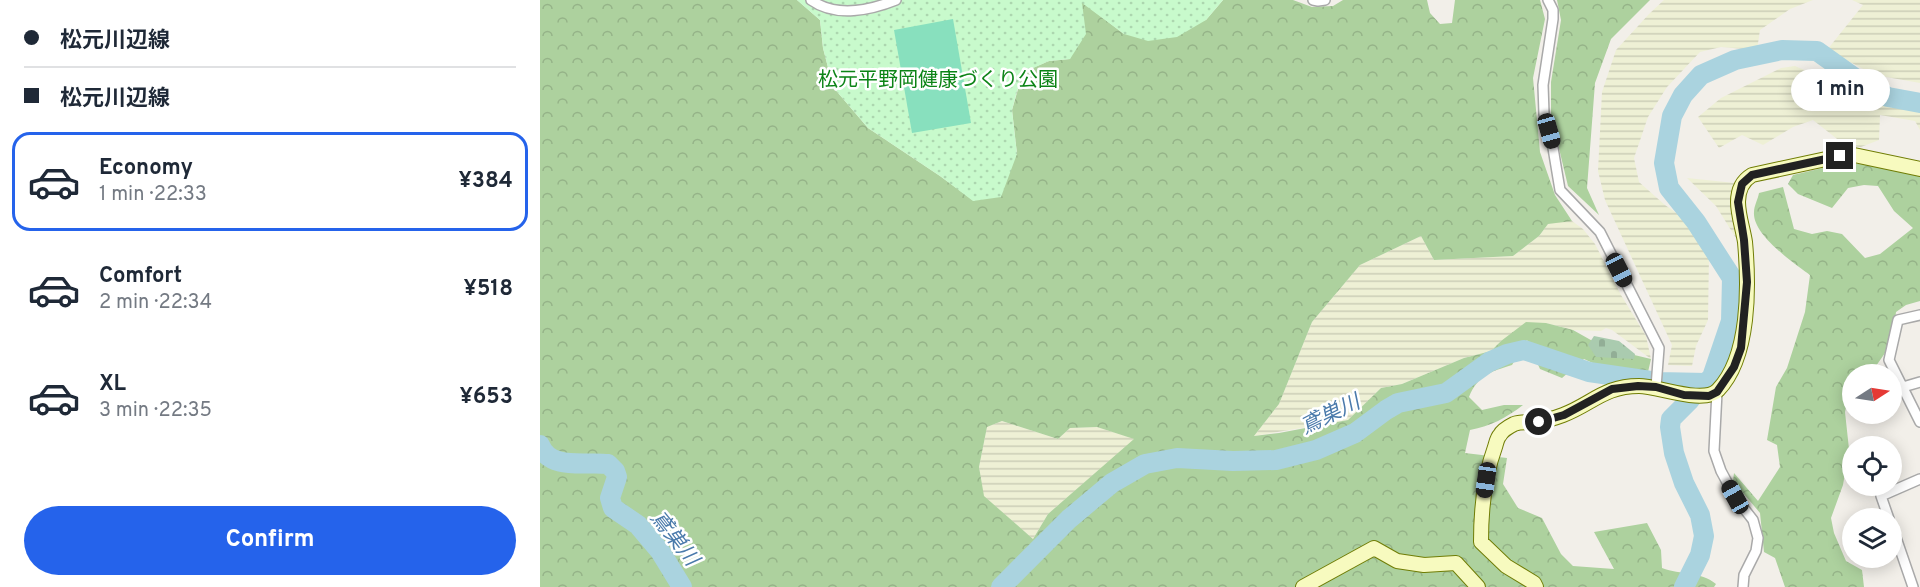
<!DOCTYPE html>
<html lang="en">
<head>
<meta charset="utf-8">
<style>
  body { margin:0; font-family:Overpass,"Noto Sans JP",sans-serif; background:#f6f6f7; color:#1f2937; height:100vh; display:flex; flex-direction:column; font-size:22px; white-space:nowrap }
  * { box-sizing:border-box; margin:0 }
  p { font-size:20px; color:#747a83 }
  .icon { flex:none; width:33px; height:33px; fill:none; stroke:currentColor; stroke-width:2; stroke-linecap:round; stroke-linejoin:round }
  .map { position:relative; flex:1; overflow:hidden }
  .sheet { display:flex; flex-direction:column; background:#fff; width:540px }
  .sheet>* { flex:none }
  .guide { display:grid; align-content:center; height:132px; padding:0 24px; background:#fff }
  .needle { width:39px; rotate:78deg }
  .buttons { position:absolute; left:1302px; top:364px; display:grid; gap:12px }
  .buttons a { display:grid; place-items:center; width:60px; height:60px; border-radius:50%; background:#fff; box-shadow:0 3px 15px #0003; font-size:30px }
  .end { position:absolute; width:27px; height:27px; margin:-14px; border:8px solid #222; background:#fff; box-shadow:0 0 0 3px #fff }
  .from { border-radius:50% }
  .bubble { position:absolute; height:42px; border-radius:21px; background:#fff; box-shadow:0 3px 15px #0003; font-size:20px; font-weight:700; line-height:42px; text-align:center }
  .car { position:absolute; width:18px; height:36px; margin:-18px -9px; border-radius:8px; box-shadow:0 0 4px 2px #0007; background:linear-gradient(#222 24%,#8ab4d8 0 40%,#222 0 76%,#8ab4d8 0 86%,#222 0) }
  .guide b { display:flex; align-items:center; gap:21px; height:57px; font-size:22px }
  .guide b+b { border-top:2px solid #e0e1e3 }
  .guide i { width:15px; height:15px; background:#1f2937 }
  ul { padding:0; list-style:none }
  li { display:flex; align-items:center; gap:18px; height:99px; margin:0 12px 9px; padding:0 12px; border:3px solid transparent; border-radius:18px }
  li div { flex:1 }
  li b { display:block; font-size:22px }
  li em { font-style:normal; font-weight:700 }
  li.active { border-color:#2563eb }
  li>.icon { width:54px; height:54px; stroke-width:1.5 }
  .primary-button { display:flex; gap:12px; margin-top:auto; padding:12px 24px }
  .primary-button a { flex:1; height:69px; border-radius:36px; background:#2563eb; color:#fff; font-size:24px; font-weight:700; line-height:69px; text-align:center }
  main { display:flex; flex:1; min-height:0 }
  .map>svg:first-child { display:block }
  .farmland { fill:url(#farmland-rules) }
  .forest { fill:url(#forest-crowns); fill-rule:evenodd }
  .cemetery { fill:url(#cemetery-stones) }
  .park { fill:url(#park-dots) }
  .pitch { fill:#88e0be }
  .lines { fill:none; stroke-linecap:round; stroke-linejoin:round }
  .river { stroke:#aad3df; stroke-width:20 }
  .street-casing { stroke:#a9a9a9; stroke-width:12 }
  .secondary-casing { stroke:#707d05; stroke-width:16 }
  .street { stroke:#fff; stroke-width:9 }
  .secondary { stroke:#f7fabf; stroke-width:14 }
  .route { stroke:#222; stroke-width:8 }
  .labels { text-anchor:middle; stroke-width:5; stroke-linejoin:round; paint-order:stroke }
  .park-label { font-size:20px; fill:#0c8416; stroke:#fff }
  .water-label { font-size:21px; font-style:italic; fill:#4a7aab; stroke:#fff }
</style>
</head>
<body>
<main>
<section class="sheet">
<div class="guide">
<b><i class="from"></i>松元川辺線</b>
<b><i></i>松元川辺線</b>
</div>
<ul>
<li class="active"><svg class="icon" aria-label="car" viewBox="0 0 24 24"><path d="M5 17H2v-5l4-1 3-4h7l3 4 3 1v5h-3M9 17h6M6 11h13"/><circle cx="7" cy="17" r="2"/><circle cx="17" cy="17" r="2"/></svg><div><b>Economy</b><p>1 min · 22:33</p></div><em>¥384</em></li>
<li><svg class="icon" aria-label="car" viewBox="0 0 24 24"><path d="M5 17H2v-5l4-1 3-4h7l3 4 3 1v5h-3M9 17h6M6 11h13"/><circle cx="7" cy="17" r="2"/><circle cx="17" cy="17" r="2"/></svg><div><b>Comfort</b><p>2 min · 22:34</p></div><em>¥518</em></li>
<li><svg class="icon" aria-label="car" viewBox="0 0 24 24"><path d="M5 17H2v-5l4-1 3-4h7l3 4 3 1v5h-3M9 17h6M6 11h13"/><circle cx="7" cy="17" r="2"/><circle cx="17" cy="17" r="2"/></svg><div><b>XL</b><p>3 min · 22:35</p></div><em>¥653</em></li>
</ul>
<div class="primary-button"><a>Confirm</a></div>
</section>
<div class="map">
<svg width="1380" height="587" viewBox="0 0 1380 587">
  <defs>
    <pattern id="farmland-rules" width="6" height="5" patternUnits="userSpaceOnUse" patternTransform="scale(1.5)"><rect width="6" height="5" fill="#eef0d5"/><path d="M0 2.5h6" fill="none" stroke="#ccceb7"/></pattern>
    <pattern id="forest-crowns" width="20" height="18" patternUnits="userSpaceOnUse" patternTransform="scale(1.5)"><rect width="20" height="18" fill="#add19e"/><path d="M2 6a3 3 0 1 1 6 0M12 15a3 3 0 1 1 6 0" fill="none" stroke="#95b388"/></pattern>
    <pattern id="cemetery-stones" width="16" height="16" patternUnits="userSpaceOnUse" patternTransform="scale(1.5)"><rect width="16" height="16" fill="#aacbaf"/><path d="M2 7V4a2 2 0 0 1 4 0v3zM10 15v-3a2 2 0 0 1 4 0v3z" fill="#92ae96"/></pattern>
    <pattern id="park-dots" width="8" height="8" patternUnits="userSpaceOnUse" patternTransform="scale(1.5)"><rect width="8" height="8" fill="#c8facc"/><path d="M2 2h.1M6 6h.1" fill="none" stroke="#acd6af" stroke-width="1.8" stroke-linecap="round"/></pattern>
  </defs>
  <rect width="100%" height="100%" fill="#f2efe9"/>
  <path class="farmland" d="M1124 0H1273L1250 9 1220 30 1217 50 1181 47 1160 52 1127 87 1108 117 1094 158 1099 182 1125 205 1145 219 1169 255 1168 320 1156 346 1152 366 1128 365 1132 345 1065 200 1058 171 1062 92 1076 50 1109 14Z
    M1312 0H1380V83L1335 75 1287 50 1323 5Z
    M1255 66 1344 104 1380 111V130L1375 121 1340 115 1339 140 1321 147 1306 146 1273 120 1253 127 1223 145 1202 135 1179 148 1158 117 1181 98 1241 68Z
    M1147 178 1195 183 1202 248 1176 206Z
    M1022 221H1032L1043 229 1055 244 1081 295 1106 336 1111 359 1072 330 1066 328 1061 331 1033 330 1006 323 961 341 951 351 924 358 862 384 841 388 808 420 714 436 739 404 772 322 820 265 881 236 894 260 973 256 999 236 1008 224Z
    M462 421 518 439 530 428 557 427 595 439 508 514 493 539 443 496 439 467 447 427Z"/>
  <path class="forest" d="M0 0H257L280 20 283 48 293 87 328 128 400 176 434 201 477 154 472 110 483 72 509 61 530 59 542 2 584 34 666 20 683 0H753L772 7 793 6 803 0H887L890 13 900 24 912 23 915 0H1000L1005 19 993 78 1000 152 1015 195 1032 221 1008 224 999 236 973 256 894 260 881 236 820 265 772 322 739 404 714 436 739 433 808 420 841 388 862 384 924 358 951 351 961 341 986 322 1006 323 1033 330 1065 348 1111 359 1108 372 1057 365 1044 359 1022 378 1000 369 987 340 972 365C950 372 938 375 929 397L942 410 964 405H983C966 418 951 426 930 430L925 453 967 458 963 484 978 508 1002 518 1021 554 1033 566 1074 569 1054 532 1107 523 1121 550 1122 568C1141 575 1160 571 1176 584L1174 587H0ZM462 421 518 439 530 428 557 427 594 439 508 514 493 539 444 496 439 467 447 427Z
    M1017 0H1110L1071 39 1055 83 1047 188 1059 215 1028 186 1011 115V82L1021 20Z
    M1304 163 1332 165 1380 176V301L1366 305 1356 312 1352 343 1336 366 1325 375H1312V387L1310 389 1305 412 1309 449 1303 485 1291 518 1294 533 1306 561 1322 570 1324 587H1245L1235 558 1224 552 1220 513 1193 481 1194 473 1218 501 1240 467 1237 445 1227 440 1236 387 1247 368 1265 312 1270 275C1254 263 1212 235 1214 212 1214 206 1218 199 1219 193L1243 187 1254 229 1272 234 1287 231 1302 234 1325 258 1340 254 1373 228 1354 211 1338 186 1324 185 1308 188 1292 208 1258 194 1248 184 1253 175Z"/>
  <path class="cemetery" d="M1054 336 1079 341 1095 354 1094 359 1056 357 1048 345Z"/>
  <path class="park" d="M257 0H683L666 20 637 37 608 41 584 34 542 3 546 34 530 59 509 61 482 73 472 110 477 154 461 197 433 201 400 176 328 128 293 87 283 48 280 20Z"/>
  <path class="pitch" d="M413 19 431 123 372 133 354 30Z"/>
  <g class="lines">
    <path class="river" d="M0 445C10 471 46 461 68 464L75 471 77 477 70 498 73 508 98 525 120 551 142 587
      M461 587 529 519 572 483 605 464 637 458 693 461 736 460 776 450 815 433 846 410 858 403 906 393 949 362 967 354 984 350 1049 372 1118 382 1166 383 1172 377 1191 321 1192 278 1156 222 1129 188 1124 163 1132 116 1143 95 1161 75 1195 60 1242 50 1277 51 1326 86 1348 97 1380 103
      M1144 587 1160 555 1164 536 1160 515 1144 483 1134 453 1130 427 1131 419 1150 400"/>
    <g class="street-casing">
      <path id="street" d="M271 0C296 18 331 10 356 0
        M773 0 778 1 785 0
        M1008 0 1013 10V19L1003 85 1004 114 1013 148 1020 190 1060 232 1119 348 1116 387
        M1380 315 1358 320 1349 360 1380 422
        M1363 387 1380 382
        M1177 392 1174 451 1181 471 1195 497 1213 520 1218 538 1216 551 1204 575 1203 587
        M1349 519 1341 496 1380 479
        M1352 526 1373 587"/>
    </g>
    <g class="secondary-casing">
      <path id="secondary" d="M763 587 834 548 857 561 884 565 916 563 938 587
        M996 587 994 583 966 566 941 542C941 510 944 477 955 447 956 444 957 438 960 435 962 431 970 426 974 424 981 421 990 423 997 422 1005 421 1015 418 1023 415 1052 404 1064 386 1099 386 1118 386 1164 405 1178 390 1210 357 1209 286 1205 242 1203 229 1198 215 1198 202 1198 190 1202 181 1212 175L1300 156 1314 155 1380 169"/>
    </g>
    <use href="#street" class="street"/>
    <use href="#secondary" class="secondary"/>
  </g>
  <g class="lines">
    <path class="route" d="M999 422 1024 415 1072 389 1098 386 1116 387 1144 395 1169 396 1177 392 1194 367 1201 348 1207 282 1204 240 1198 202 1202 184 1212 175 1300 156"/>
  </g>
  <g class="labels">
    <g class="park-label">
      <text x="398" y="86">松元平野岡健康づくり公園</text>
    </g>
    <g class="water-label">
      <text transform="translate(790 414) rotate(-26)" y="7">鳶巣川</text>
      <text transform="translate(135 538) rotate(52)" y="7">鳶巣川</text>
    </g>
  </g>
</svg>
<div class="buttons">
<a><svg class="needle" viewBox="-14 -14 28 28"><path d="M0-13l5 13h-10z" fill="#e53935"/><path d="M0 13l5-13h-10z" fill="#747a83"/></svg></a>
<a><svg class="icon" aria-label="locate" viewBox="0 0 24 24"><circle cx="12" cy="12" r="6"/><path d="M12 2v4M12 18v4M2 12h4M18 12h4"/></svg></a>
<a><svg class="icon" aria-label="layers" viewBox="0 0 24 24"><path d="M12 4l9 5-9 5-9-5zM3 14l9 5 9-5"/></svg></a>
</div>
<i class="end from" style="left:999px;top:422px"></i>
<i class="end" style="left:1300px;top:156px"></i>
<div class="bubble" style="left:1251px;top:69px;width:99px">1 min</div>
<i class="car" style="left:1009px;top:131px;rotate:164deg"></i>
<i class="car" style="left:1079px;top:270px;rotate:153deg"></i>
<i class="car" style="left:946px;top:480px;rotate:188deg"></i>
<i class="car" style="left:1195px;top:497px;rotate:331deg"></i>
</div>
</main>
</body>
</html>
